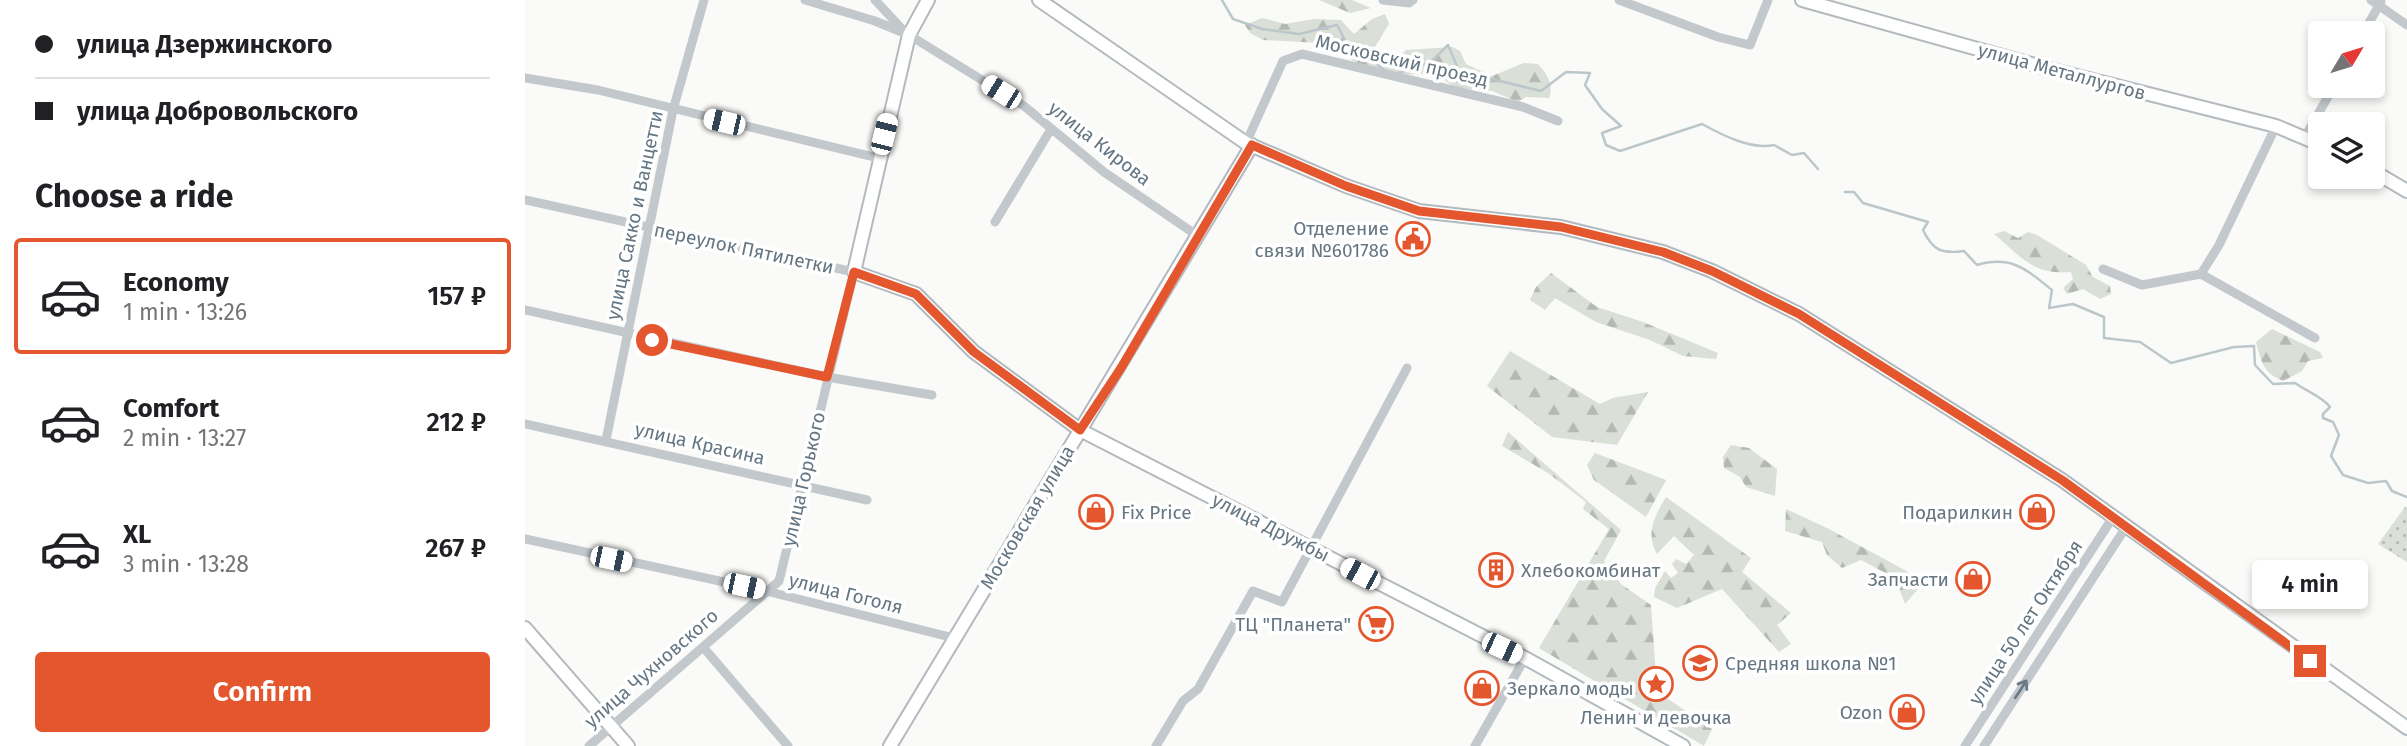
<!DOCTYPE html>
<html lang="en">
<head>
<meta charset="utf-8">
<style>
  body { margin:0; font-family:"Fira Sans",sans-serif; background:#f2f2f2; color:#202124; height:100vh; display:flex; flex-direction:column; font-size:26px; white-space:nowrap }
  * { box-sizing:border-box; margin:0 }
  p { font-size:23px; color:#757577 }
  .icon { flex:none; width:38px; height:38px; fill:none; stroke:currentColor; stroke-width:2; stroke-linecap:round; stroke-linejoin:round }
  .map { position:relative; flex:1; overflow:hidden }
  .sheet { display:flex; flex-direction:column; background:#fff; width:525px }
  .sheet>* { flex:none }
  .banner { display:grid; align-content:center; height:154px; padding:0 35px; background:#fff }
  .needle { width:46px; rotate:52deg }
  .fabs { position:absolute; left:1783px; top:21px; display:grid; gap:14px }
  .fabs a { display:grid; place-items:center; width:77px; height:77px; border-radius:7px; background:#fff; box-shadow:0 4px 10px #0003; font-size:35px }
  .end { position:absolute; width:32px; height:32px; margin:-16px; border:9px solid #e4572e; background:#fff; box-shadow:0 0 0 4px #fff }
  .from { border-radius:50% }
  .bubble { position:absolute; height:49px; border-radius:7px; background:#fff; box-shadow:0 4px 10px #0003; font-size:23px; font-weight:600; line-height:49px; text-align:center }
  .car { position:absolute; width:21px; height:42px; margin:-21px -10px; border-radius:9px; box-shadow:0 0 5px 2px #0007; background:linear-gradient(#fff 24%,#345 0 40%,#fff 0 76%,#345 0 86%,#fff 0) }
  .banner b { display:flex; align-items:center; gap:24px; height:66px; font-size:26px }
  .banner b+b { border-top:2px solid #e0e0e0 }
  .banner i { width:18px; height:18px; background:#202124 }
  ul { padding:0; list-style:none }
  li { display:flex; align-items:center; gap:21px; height:116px; margin:0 14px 10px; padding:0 21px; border:4px solid transparent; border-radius:7px }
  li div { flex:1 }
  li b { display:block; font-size:26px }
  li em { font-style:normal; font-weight:600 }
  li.on { border-color:#e4572e }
  li>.icon { width:63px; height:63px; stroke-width:1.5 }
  h2 { padding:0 35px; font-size:32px; line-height:84px }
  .primary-button { display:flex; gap:14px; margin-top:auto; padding:14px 35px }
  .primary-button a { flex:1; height:80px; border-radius:7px; background:#e4572e; color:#fff; font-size:28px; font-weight:600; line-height:80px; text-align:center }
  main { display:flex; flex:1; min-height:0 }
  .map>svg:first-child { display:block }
  .forest { fill:url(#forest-firs) }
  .park { fill:url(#park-dots) }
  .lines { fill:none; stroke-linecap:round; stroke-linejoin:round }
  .stream { stroke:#bbc7cb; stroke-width:2.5 }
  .secondary-casing { stroke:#b3babf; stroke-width:16 }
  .street { stroke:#c3c8cc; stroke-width:9 }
  .secondary { stroke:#fff; stroke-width:12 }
  .oneway { stroke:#6a7a87 }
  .route { stroke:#e4572e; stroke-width:9 }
  .labels { text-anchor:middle; stroke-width:7; stroke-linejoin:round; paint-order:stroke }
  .street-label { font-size:19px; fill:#657683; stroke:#fff }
  .poi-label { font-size:19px; fill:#657683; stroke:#fff; text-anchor:end }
</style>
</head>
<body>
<main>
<section class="sheet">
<div class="banner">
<b><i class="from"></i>улица Дзержинского</b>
<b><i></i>улица Добровольского</b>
</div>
<h2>Choose a ride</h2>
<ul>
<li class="on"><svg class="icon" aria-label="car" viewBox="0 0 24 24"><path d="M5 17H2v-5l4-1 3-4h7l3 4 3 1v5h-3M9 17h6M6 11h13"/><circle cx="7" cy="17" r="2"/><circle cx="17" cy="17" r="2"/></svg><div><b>Economy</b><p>1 min · 13:26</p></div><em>157 ₽</em></li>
<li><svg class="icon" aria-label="car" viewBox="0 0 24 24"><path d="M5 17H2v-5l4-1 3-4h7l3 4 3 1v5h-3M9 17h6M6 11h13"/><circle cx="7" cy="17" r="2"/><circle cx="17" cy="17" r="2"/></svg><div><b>Comfort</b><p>2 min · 13:27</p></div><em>212 ₽</em></li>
<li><svg class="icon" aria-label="car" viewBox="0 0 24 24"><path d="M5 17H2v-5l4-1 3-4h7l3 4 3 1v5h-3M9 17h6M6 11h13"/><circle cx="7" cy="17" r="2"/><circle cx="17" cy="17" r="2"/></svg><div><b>XL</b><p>3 min · 13:28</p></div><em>267 ₽</em></li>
</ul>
<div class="primary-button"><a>Confirm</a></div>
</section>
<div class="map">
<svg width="1882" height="746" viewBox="0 0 1882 746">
  <defs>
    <pattern id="forest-firs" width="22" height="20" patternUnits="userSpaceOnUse" patternTransform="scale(1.75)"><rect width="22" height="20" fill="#dadfd7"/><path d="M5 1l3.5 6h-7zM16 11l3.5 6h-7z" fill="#b4b9b4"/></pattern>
    <pattern id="park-dots" width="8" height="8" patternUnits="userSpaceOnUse" patternTransform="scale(1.75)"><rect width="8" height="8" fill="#dadfd7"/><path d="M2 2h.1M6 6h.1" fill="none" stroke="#b4b9b4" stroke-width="1.8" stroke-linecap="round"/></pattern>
  </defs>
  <rect width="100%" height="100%" fill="#fafaf8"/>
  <path class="forest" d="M794 0H827L846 8 825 13Z
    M860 14 864 24 846 53 854 61 867 63 881 50 927 47 935 51 941 64 967 76 999 63 1013 64C1022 74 1029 84 1024 98L1001 97 993 102 967 91 930 88 909 72C876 78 844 74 816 53L807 55 795 43 738 40 725 33 720 25 737 18 760 24 789 19 816 20 829 34 847 19Z
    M1479 231 1493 238 1503 232 1512 235 1561 265 1568 277 1585 286 1586 294 1575 299 1558 289 1542 294 1538 288 1548 279 1546 272C1508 275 1496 257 1469 234Z
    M1026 273 1072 307 1118 322 1193 353 1191 359 1158 356 1125 340 1071 322 1030 298 1020 310 1005 300 1011 287Z
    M1747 329 1795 352 1798 358 1783 361 1777 371 1758 381C1738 373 1736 361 1731 342Z
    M985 351 1075 404 1088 398 1123 392 1092 445 1027 437 962 386Z
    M983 432 1096 530 1079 561 1096 584 1126 605 1131 676 1127 688 1187 729 1179 746 1014 648 1084 529 1058 509 1061 502 1023 473 977 446Z
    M1206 445 1224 448 1252 469 1250 496 1221 487 1215 477 1199 468 1198 457Z
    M1070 453 1141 480 1121 517 1069 480 1062 465Z
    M1141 497 1226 558 1217 572 1266 613 1252 625 1266 644 1254 652 1197 589 1152 608 1129 597 1130 588 1140 571 1146 578 1153 573 1147 564 1151 559 1161 564 1169 555 1149 536 1132 554C1120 534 1130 515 1141 497Z
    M1261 509 1302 528 1400 581 1380 604 1370 578 1336 560 1317 568 1302 555 1297 542 1260 531Z"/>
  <path class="park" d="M1880 507 1882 508V562L1853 544Z"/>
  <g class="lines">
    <path class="stream" d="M697 0 708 19 737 29 774 34 812 25 828 55 840 54 859 70
      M873 73 906 62 923 45 934 71 1016 91 1041 72 1065 73 1060 85 1077 109 1096 126 1077 133 1081 145 1095 151 1177 124C1197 135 1226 150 1249 145L1267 155 1279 153 1293 169
      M1320 192H1329L1338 203 1403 222 1398 230C1408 251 1417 254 1439 251L1452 265C1486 255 1501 269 1527 290L1524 308 1548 304 1579 317V338L1615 342 1646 363 1709 347 1729 346 1730 365 1748 384 1770 383C1781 391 1798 397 1805 407L1798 414V418L1808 422 1814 435 1806 456 1818 475 1843 483 1861 481 1867 491 1882 497"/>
    <g class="secondary-casing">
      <path id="secondary" d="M403 0 384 35 329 272 391 294 449 352 555 430 1000 658 1158 746
        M514 0 721 143 821 186 894 211 1036 227 1138 252 1187 271 1274 314 1537 480 1882 728
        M1277 0 1528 70 1751 126 1796 145
        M1848 171 1882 191
        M0 628 103 746
        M365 746 727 145"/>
    </g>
    <path class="street" d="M280 0 350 21 384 35 499 106 579 172 673 236
      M350 0 377 29
      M858 0 884 3 888 0
      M1094 0 1193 37 1225 45 1243 0
      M1846 0 1882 25
      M1838 33 1856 2
      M0 78 73 90 353 158
      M1780 137 1809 86
      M721 143 758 61 777 54 998 107 1033 121
      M0 200 329 272 254 581 64 746
      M470 222 526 129
      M1578 269 1617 285 1676 274 1790 338
      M1676 274 1694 245 1751 126
      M0 310 302 377 407 395
      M0 424 342 500
      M81 440 148 110 179 0
      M0 539 245 592 429 638
      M178 647 263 746
      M631 746 658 701 673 689 728 591 757 602 882 368
      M950 746 1000 658
      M1440 746 1588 517
      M1459 746 1601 527"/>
    <use href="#secondary" class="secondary"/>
  </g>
  <defs><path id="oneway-shaft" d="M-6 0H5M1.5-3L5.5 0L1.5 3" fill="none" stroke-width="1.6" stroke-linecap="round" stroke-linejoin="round" transform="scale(1.75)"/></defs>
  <use class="oneway" href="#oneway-shaft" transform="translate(1496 689) rotate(-57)"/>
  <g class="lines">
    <path class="route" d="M127 340 302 377 329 272 391 294 449 352 555 430 596 368 727 145 821 186 894 211 1036 227 1138 252 1187 271 1274 314 1537 480 1785 661"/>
  </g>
  <defs>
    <g id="civic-ring" transform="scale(1.75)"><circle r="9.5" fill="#fff" stroke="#e4572e" stroke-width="1.5"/><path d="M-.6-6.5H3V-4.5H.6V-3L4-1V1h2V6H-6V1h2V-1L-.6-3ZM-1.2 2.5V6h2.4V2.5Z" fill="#e4572e"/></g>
    <g id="shop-ring" transform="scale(1.75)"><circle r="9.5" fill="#fff" stroke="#e4572e" stroke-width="1.5"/><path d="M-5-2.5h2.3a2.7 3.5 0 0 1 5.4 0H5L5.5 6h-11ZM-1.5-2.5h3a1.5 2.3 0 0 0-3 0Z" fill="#e4572e"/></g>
    <g id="building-ring" transform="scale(1.75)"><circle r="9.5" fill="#fff" stroke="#e4572e" stroke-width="1.5"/><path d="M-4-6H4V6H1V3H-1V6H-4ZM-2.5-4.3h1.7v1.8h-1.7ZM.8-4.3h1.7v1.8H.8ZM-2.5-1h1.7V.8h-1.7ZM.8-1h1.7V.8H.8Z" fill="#e4572e"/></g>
    <g id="supermarket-ring" transform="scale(1.75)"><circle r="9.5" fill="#fff" stroke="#e4572e" stroke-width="1.5"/><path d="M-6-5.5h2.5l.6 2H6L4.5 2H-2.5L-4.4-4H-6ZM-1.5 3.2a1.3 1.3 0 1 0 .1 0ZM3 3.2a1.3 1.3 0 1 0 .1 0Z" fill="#e4572e"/></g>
    <g id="school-ring" transform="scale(1.75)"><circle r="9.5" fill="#fff" stroke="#e4572e" stroke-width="1.5"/><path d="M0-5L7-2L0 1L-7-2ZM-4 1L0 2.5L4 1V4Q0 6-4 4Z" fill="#e4572e"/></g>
    <g id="sight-ring" transform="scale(1.75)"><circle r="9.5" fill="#fff" stroke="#e4572e" stroke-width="1.5"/><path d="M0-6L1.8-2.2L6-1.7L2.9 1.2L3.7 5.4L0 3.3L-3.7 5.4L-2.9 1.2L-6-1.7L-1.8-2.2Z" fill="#e4572e"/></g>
  </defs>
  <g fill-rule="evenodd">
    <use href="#civic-ring" x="888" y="239"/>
    <use href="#shop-ring" x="571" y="512"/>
    <use href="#shop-ring" x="1512" y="512"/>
    <use href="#building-ring" x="971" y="570"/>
    <use href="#shop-ring" x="1448" y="579"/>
    <use href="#supermarket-ring" x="851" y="624"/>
    <use href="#school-ring" x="1175" y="663"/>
    <use href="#sight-ring" x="1131" y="684"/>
    <use href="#shop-ring" x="957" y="688"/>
    <use href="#shop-ring" x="1382" y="712"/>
  </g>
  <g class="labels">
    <g class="street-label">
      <text transform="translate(877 60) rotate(13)" y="7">Московский проезд</text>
      <text transform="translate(1537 71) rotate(15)" y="7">улица Металлургов</text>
      <text transform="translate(575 143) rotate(38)" y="7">улица Кирова</text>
      <text transform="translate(109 215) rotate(-78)" y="7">улица Сакко и Ванцетти</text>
      <text transform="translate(219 248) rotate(12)" y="7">переулок Пятилетки</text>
      <text transform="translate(175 443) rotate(13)" y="7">улица Красина</text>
      <text transform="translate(278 479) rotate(-77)" y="7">улица Горького</text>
      <text transform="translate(502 517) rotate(-59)" y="7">Московская улица</text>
      <text transform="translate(746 527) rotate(27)" y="7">улица Дружбы</text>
      <text transform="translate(321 593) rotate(14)" y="7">улица Гоголя</text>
      <text transform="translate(1500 622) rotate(-57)" y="7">улица 50 лет Октября</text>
      <text transform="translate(126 668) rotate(-41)" y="7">улица Чухновского</text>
    </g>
    <g class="poi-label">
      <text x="864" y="235">Отделение<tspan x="864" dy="22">связи №601786</tspan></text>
      <text x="596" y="519" text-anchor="start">Fix Price</text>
      <text x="1488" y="519">Подарилкин</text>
      <text x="996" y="577" text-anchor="start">Хлебокомбинат</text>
      <text x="1424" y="586">Запчасти</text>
      <text x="826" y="631">ТЦ "Планета"</text>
      <text x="1200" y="670" text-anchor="start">Средняя школа №1</text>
      <text x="982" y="695" text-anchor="start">Зеркало моды</text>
      <text x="1358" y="719">Ozon</text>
      <text x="1131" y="724" text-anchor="middle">Ленин и девочка</text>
    </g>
  </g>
</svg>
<div class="fabs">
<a><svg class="needle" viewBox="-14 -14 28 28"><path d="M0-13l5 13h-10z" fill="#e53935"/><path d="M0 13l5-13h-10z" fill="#757577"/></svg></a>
<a><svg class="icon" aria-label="layers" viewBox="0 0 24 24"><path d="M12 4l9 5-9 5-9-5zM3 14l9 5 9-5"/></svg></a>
</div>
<i class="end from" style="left:127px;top:340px"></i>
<i class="end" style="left:1785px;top:661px"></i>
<div class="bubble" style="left:1727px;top:560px;width:116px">4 min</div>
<i class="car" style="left:476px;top:92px;rotate:302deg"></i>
<i class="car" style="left:199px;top:122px;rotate:283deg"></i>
<i class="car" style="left:359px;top:134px;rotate:14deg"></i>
<i class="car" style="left:86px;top:559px;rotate:102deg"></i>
<i class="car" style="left:835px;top:574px;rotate:298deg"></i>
<i class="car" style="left:219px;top:586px;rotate:102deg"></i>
<i class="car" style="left:977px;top:648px;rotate:115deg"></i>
</div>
</main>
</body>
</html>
